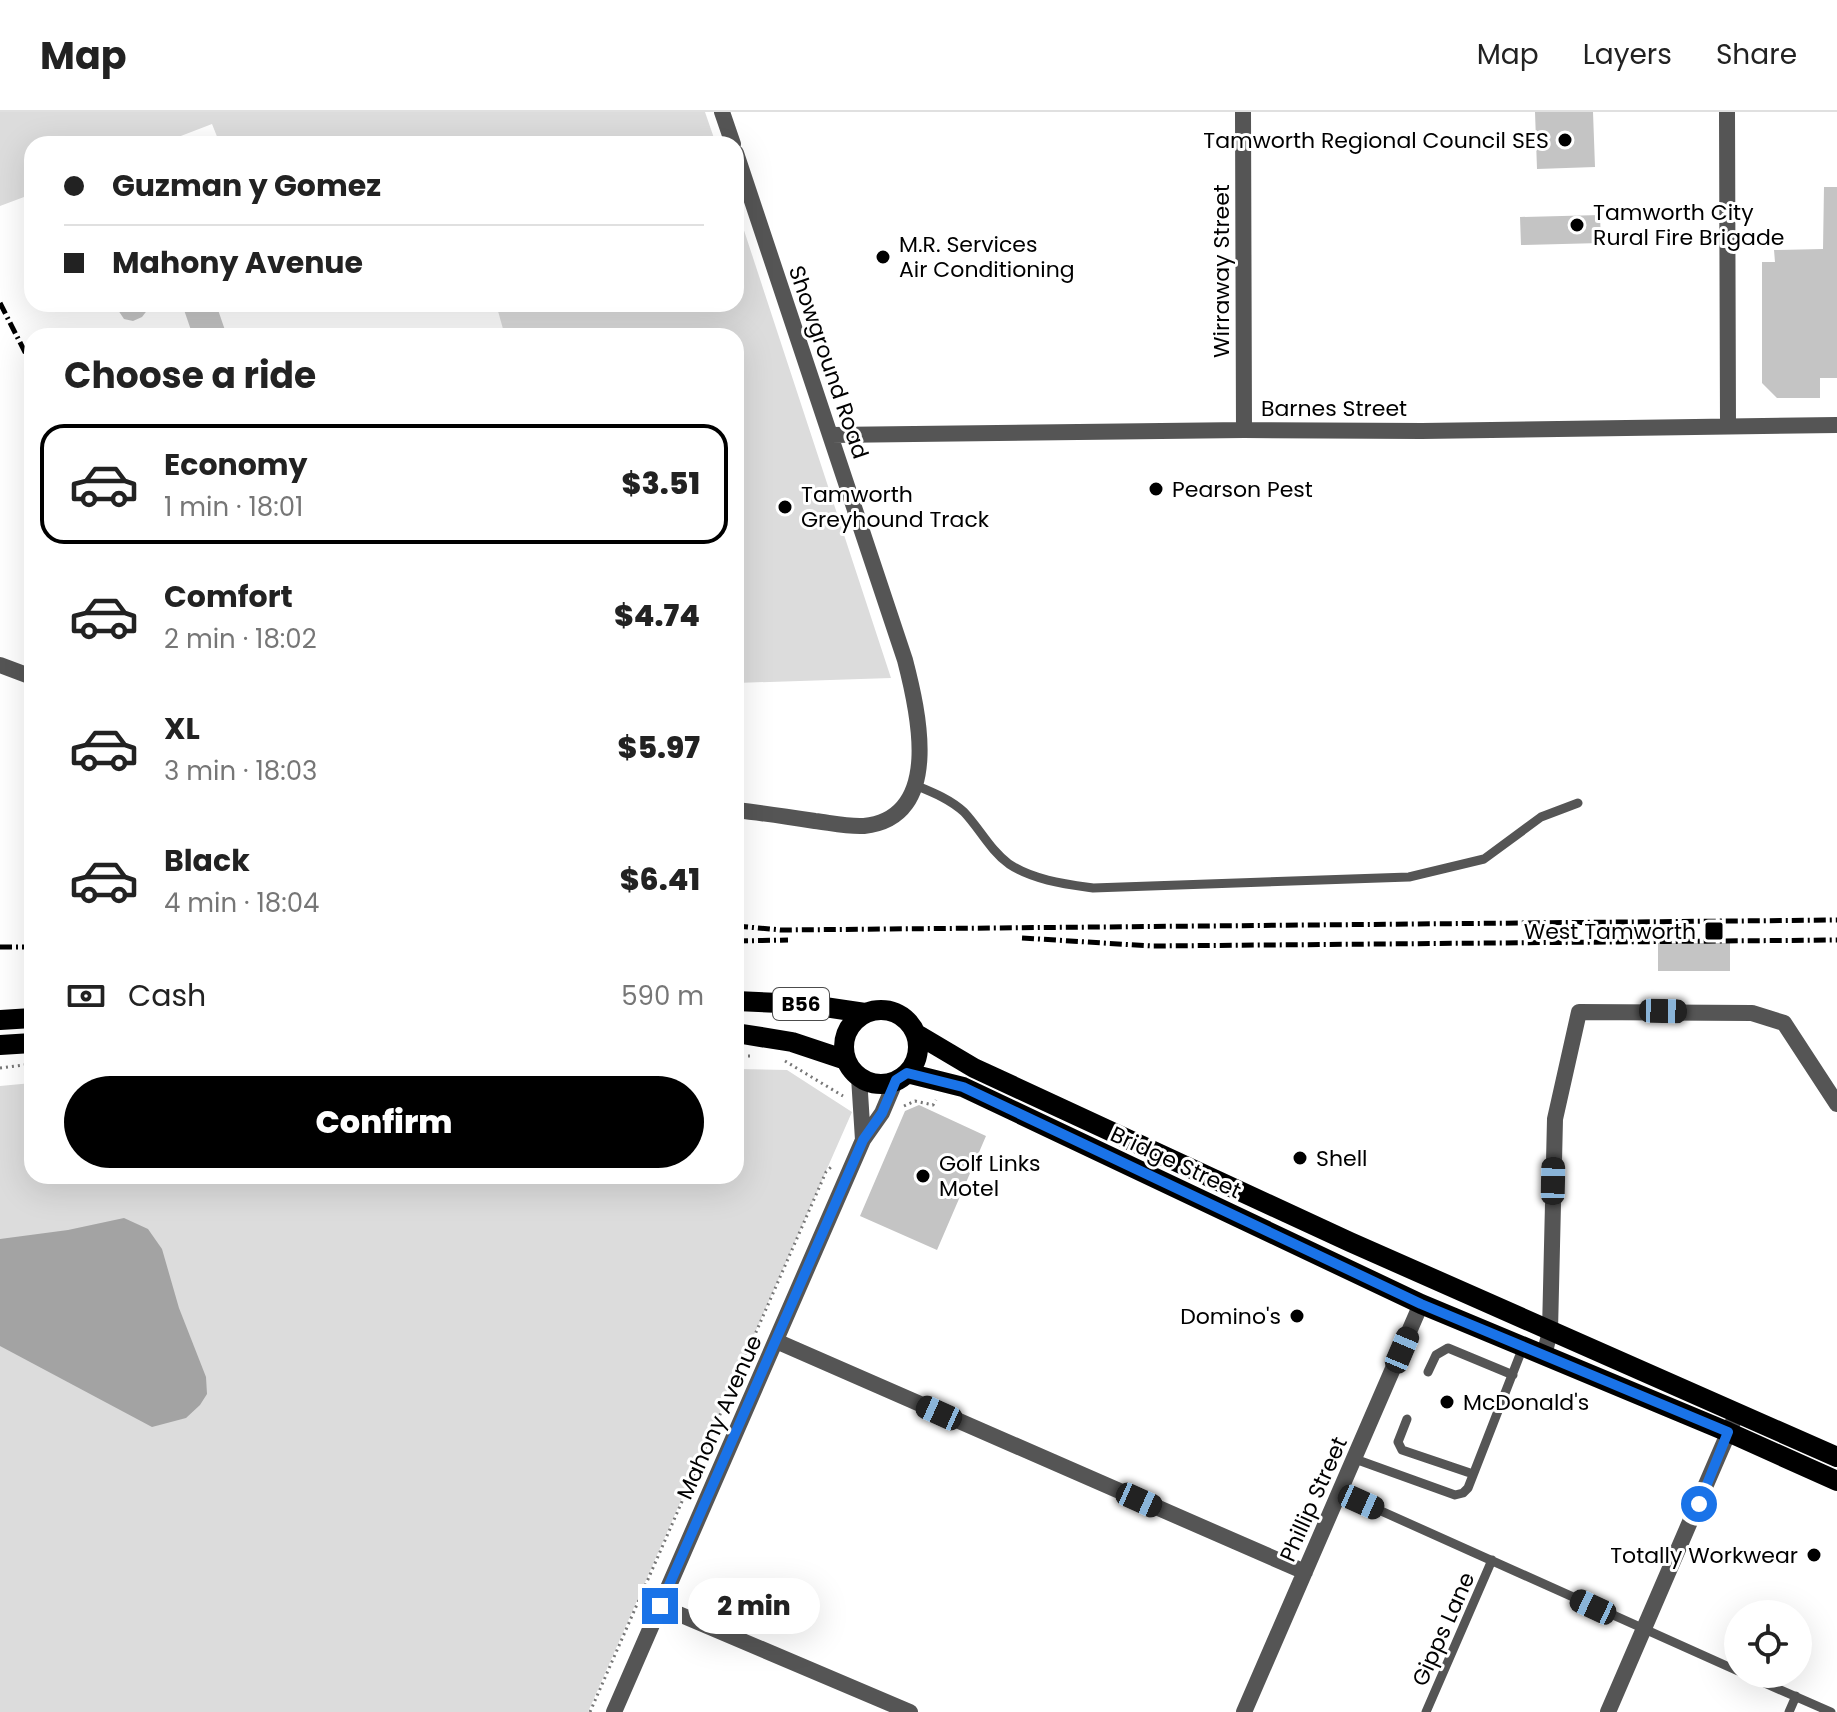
<!DOCTYPE html>
<html lang="en">
<head>
<meta charset="utf-8">
<style>
  body { margin:0; font-family:Poppins,sans-serif; background:#f2f2f2; color:#222; height:100vh; display:flex; flex-direction:column; font-size:30px; white-space:nowrap }
  * { box-sizing:border-box; margin:0 }
  p { font-size:26px; color:#767676 }
  .icon { flex:none; width:44px; height:44px; fill:none; stroke:currentColor; stroke-width:2; stroke-linecap:round; stroke-linejoin:round }
  .map { position:relative; flex:1; overflow:hidden }
  .sheet { position:absolute; left:24px; top:216px; width:720px; height:856px; display:flex; flex-direction:column; background:#fff; border-radius:24px; box-shadow:0 8px 32px #0002 }
  .sheet>* { flex:none }
  .hud { position:absolute; left:24px; top:24px; width:720px; height:176px; border-radius:24px; box-shadow:0 8px 32px #0002; display:grid; align-content:center; height:176px; padding:0 40px; background:#fff }
  .controls { position:absolute; left:1724px; top:1488px; display:grid; gap:16px }
  .controls a { display:grid; place-items:center; width:88px; height:88px; border-radius:50%; background:#fff; box-shadow:0 8px 32px #0002; font-size:40px }
  .end { position:absolute; width:36px; height:36px; margin:-18px; border:10px solid #1a73e8; background:#fff; box-shadow:0 0 0 4px #fff }
  .from { border-radius:50% }
  .bubble { position:absolute; height:56px; border-radius:28px; background:#fff; box-shadow:0 8px 32px #0002; font-size:26px; font-weight:800; line-height:56px; text-align:center }
  .car { position:absolute; width:24px; height:48px; margin:-24px -12px; border-radius:10px; box-shadow:0 0 6px 2px #0007; background:linear-gradient(#222 24%,#8ab4d8 0 40%,#222 0 76%,#8ab4d8 0 86%,#222 0) }
  .hud b { display:flex; align-items:center; gap:28px; height:76px; font-size:30px }
  .hud b+b { border-top:2px solid #e0e0e0 }
  .hud i { width:20px; height:20px; background:#222 }
  ul { padding:0; list-style:none }
  li { display:flex; align-items:center; gap:24px; height:120px; margin:0 16px 12px; padding:0 24px; border:4px solid transparent; border-radius:24px }
  li div { flex:1 }
  li b { display:block; font-size:30px }
  li em { font-style:normal; font-weight:800 }
  li.selected { border-color:#000 }
  li>.icon { width:72px; height:72px; stroke-width:1.5 }
  h2 { padding:0 40px; font-size:36px; line-height:96px }
  .pay { display:flex; align-items:center; gap:20px; height:88px; padding:0 40px; font-size:30px }
  .pay p { margin-inline-start:auto }
  .cta { display:flex; gap:16px; margin-top:auto; padding:16px 40px }
  .cta a { flex:1; height:92px; border-radius:48px; background:#000; color:#fff; font-size:32px; font-weight:800; line-height:92px; text-align:center }
  header { display:flex; align-items:center; gap:48px; box-sizing:border-box; height:112px; padding:0 40px; background:#fff; border-bottom:2px solid #e0e0e0 }
  header strong { font-size:38px }
  nav { display:flex; gap:44px; margin-inline-start:auto; font-size:28px }
  .map>svg:first-child { display:block }
  .green { fill:#dcdcdc }
  .water { fill:#a3a3a3 }
  .building { fill:#c4c4c4 }
  .lines { fill:none; stroke-linecap:round; stroke-linejoin:round }
  .path { stroke:#777; stroke-width:3; stroke-dasharray:2 4; stroke-linecap:butt }
  .service { stroke:#555; stroke-width:9 }
  .minor { stroke:#555; stroke-width:16 }
  .primary { stroke:#000; stroke-width:20 }
  .rail { stroke:#000; stroke-width:5; stroke-dasharray:12 4 2 4; stroke-linecap:butt }
  .route { stroke:#1a73e8; stroke-width:10 }
  .poi-dot { fill:#000; stroke:#fff; stroke-width:3 }
  .labels { text-anchor:middle; stroke-width:6; stroke-linejoin:round; paint-order:stroke }
  .shield { fill:#fff; stroke:#4c4c4c; stroke-width:2 }
  .shield-label { font-size:20px; font-weight:bold; fill:#000 }
  .poi-label { font-size:22px; fill:#000; stroke:#fff; text-anchor:start }
  .street-label { font-size:22px; fill:#000; stroke:#fff }
</style>
</head>
<body>
<header>
<strong>Map</strong>
<nav><a>Map</a><a>Layers</a><a>Share</a></nav>
</header>
<div class="map">
<svg width="1837" height="1600" viewBox="0 0 1837 1600">
  <rect width="100%" height="100%" fill="#fff"/>
  <path class="green" d="M0 0H705L716 32H220L212 12 160 32H32V82L0 94Z
    M736 94 891 566 736 571V224H505L496 192H736Z
    M736 957 787 958 852 1000 588 1600H0V974L32 971V1064H736Z"/>
  <path class="water" d="M124 1106 148 1117 162 1137 179 1196 206 1265 207 1282 200 1293 186 1306 152 1315 0 1234V1127L68 1118Z"/>
  <path class="building" d="M1535 0H1593L1595 55 1537 57Z
    M1824 75H1837V266H1820V286H1777L1762 271V150H1775L1774 138 1823 137Z
    M1600 103 1601 131 1521 133 1520 105Z
    M114 192H152L142 205 133 209 124 207Z
    M182 192H216L227 224H193Z
    M1658 831H1730V859H1658Z
    M919 993 986 1024 937 1138 860 1104 905 999Z"/>
  <g class="lines">
    <path class="path" d="M736 944H750
      M785 949 843 984
      M0 956 32 952
      M904 994 915 989 933 993 936 988
      M590 1600 826 1060 832 1054"/>
    <path class="service" d="M915 673C932 680 950 687 964 700 980 717 990 738 1009 752 1033 768 1065 772 1093 776L1409 765 1484 747 1541 705 1578 691
      M1428 1260 1436 1243 1448 1236 1513 1263
      M1407 1307 1398 1330 1402 1338 1473 1362
      M1355 1347 1455 1383 1463 1381 1468 1376 1523 1235
      M1341 1381 1738 1559
      M1744 1562 1831 1600
      M1426 1600 1492 1448
      M1789 1600 1796 1584"/>
    <path class="minor" d="M722 0 733 32
      M1243 0 1244 318
      M1727 0 1728 314
      M736 41 905 548C918 598 944 706 864 714 848 715 831 711 815 709 789 705 762 701 736 698
      M831 323 1244 318 1422 319 1837 313
      M0 553 32 565
      M859 965 863 1028
      M776 1229 1305 1460
      M1544 1244 1550 1219 1555 1007 1579 900 1752 901 1784 911 1837 992
      M660 1494 910 1600
      M614 1600 863 1028 882 1001 896 968
      M1244 1600 1421 1192
      M1608 1600 1733 1310"/>
    <path class="primary" d="M736 889 804 892 865 901
      M844 935a37 37 0 1 1 74 0a37 37 0 1 1-74 0Z
      M0 908 32 906
      M736 921 792 930 846 948
      M915 921 974 956 1350 1130 1837 1345
      M0 933 32 931
      M907 961 963 975 1421 1192 1728 1320 1837 1369"/>
    <path class="rail" d="M0 191 32 254
      M736 814 781 818 1837 808
      M1022 826 1152 834 1837 828
      M736 829 788 828
      M0 835H32"/>
  </g>
  <g class="lines">
    <path class="route" d="M660 1494 863 1028 882 1001 896 968 907 961 963 975 1421 1192 1728 1320 1699 1392"/>
  </g>
  <g class="poi-dot">
    <circle cx="1565" cy="28" r="8"/>
    <circle cx="1577" cy="113" r="8"/>
    <circle cx="883" cy="145" r="8"/>
    <circle cx="1156" cy="377" r="8"/>
    <circle cx="785" cy="395" r="8"/>
    <rect x="1704" y="809" width="20" height="20" rx="4"/>
    <circle cx="1300" cy="1046" r="8"/>
    <circle cx="923" cy="1064" r="8"/>
    <circle cx="1297" cy="1204" r="8"/>
    <circle cx="1447" cy="1290" r="8"/>
    <circle cx="1814" cy="1443" r="8"/>
  </g>
  <g class="labels">
    <rect class="shield" x="773" y="876" width="56" height="32" rx="6"/>
    <g class="shield-label">
      <text x="801" y="899">B56</text>
    </g>
    <g class="poi-label">
      <text x="1549" y="36" text-anchor="end">Tamworth Regional Council SES</text>
      <text x="1593" y="108">Tamworth City<tspan x="1593" dy="25">Rural Fire Brigade</tspan></text>
      <text x="899" y="140">M.R. Services<tspan x="899" dy="25">Air Conditioning</tspan></text>
      <text x="1172" y="385">Pearson Pest</text>
      <text x="801" y="390">Tamworth<tspan x="801" dy="25">Greyhound Track</tspan></text>
      <text x="1696" y="827" text-anchor="end">West Tamworth</text>
      <text x="1316" y="1054">Shell</text>
      <text x="939" y="1059">Golf Links<tspan x="939" dy="25">Motel</tspan></text>
      <text x="1281" y="1212" text-anchor="end">Domino's</text>
      <text x="1463" y="1298">McDonald's</text>
      <text x="1798" y="1451" text-anchor="end">Totally Workwear</text>
    </g>
    <g class="street-label">
      <text transform="translate(1221 159) rotate(-90)" y="8">Wirraway Street</text>
      <text transform="translate(829 250) rotate(71)" y="8">Showground Road</text>
      <text x="1334" y="304">Barnes Street</text>
      <text transform="translate(1176 1050) rotate(25)" y="8">Bridge Street</text>
      <text transform="translate(719 1305) rotate(-66)" y="8">Mahony Avenue</text>
      <text transform="translate(1313 1387) rotate(-66)" y="8">Phillip Street</text>
      <text transform="translate(1443 1517) rotate(-66)" y="8">Gipps Lane</text>
    </g>
  </g>
</svg>
<div class="controls">
<a><svg class="icon" aria-label="locate" viewBox="0 0 24 24"><circle cx="12" cy="12" r="6"/><path d="M12 2v4M12 18v4M2 12h4M18 12h4"/></svg></a>
</div>
<i class="end from" style="left:1699px;top:1392px"></i>
<i class="end" style="left:660px;top:1494px"></i>
<div class="bubble" style="left:688px;top:1466px;width:132px">2 min</div>
<i class="car" style="left:1663px;top:899px;rotate:91deg"></i>
<i class="car" style="left:1553px;top:1069px;rotate:1deg"></i>
<i class="car" style="left:1402px;top:1238px;rotate:23deg"></i>
<i class="car" style="left:939px;top:1301px;rotate:294deg"></i>
<i class="car" style="left:1139px;top:1388px;rotate:114deg"></i>
<i class="car" style="left:1361px;top:1390px;rotate:114deg"></i>
<i class="car" style="left:1593px;top:1495px;rotate:295deg"></i>
<div class="hud">
<b><i class="from"></i>Guzman y Gomez</b>
<b><i></i>Mahony Avenue</b>
</div>
<section class="sheet">
<h2>Choose a ride</h2>
<ul>
<li class="selected"><svg class="icon" aria-label="car" viewBox="0 0 24 24"><path d="M5 17H2v-5l4-1 3-4h7l3 4 3 1v5h-3M9 17h6M6 11h13"/><circle cx="7" cy="17" r="2"/><circle cx="17" cy="17" r="2"/></svg><div><b>Economy</b><p>1 min · 18:01</p></div><em>$3.51</em></li>
<li><svg class="icon" aria-label="car" viewBox="0 0 24 24"><path d="M5 17H2v-5l4-1 3-4h7l3 4 3 1v5h-3M9 17h6M6 11h13"/><circle cx="7" cy="17" r="2"/><circle cx="17" cy="17" r="2"/></svg><div><b>Comfort</b><p>2 min · 18:02</p></div><em>$4.74</em></li>
<li><svg class="icon" aria-label="car" viewBox="0 0 24 24"><path d="M5 17H2v-5l4-1 3-4h7l3 4 3 1v5h-3M9 17h6M6 11h13"/><circle cx="7" cy="17" r="2"/><circle cx="17" cy="17" r="2"/></svg><div><b>XL</b><p>3 min · 18:03</p></div><em>$5.97</em></li>
<li><svg class="icon" aria-label="car" viewBox="0 0 24 24"><path d="M5 17H2v-5l4-1 3-4h7l3 4 3 1v5h-3M9 17h6M6 11h13"/><circle cx="7" cy="17" r="2"/><circle cx="17" cy="17" r="2"/></svg><div><b>Black</b><p>4 min · 18:04</p></div><em>$6.41</em></li>
</ul>
<div class="pay"><svg class="icon" aria-label="cash" viewBox="0 0 24 24"><path d="M3 7h18v10H3z"/><circle cx="12" cy="12" r="2"/></svg>Cash<p>590 m</p></div>
<div class="cta"><a>Confirm</a></div>
</section>
</div>
</body>
</html>
